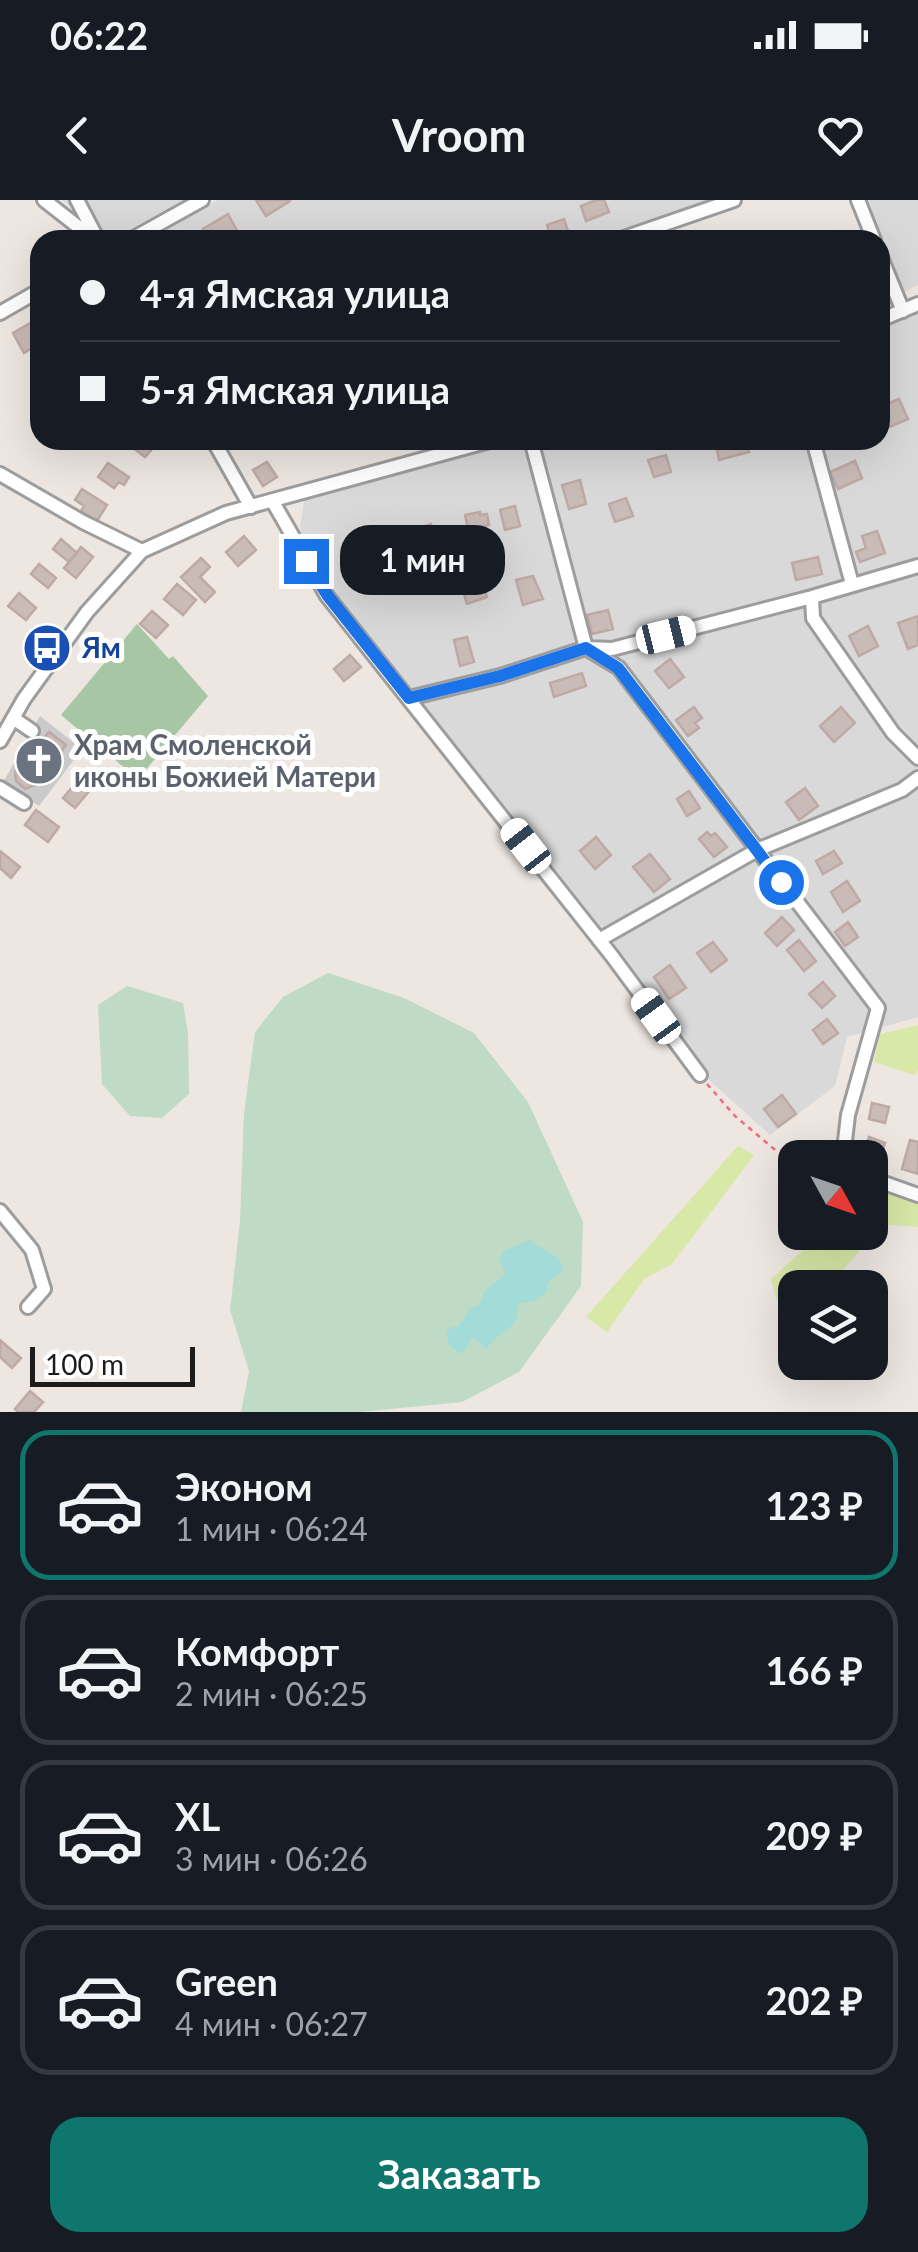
<!DOCTYPE html>
<html lang="ru">
<head>
<meta charset="utf-8">
<style>
  body { margin:0; font-family:Lato,sans-serif; background:#20242c; color:#f1f3f6; height:100vh; display:flex; flex-direction:column; font-size:38px; white-space:nowrap }
  * { box-sizing:border-box; margin:0 }
  p { font-size:32px; color:#9ea1a6 }
  .icon { flex:none; width:55px; height:55px; fill:none; stroke:currentColor; stroke-width:2; stroke-linecap:round; stroke-linejoin:round }
  .map { position:relative; height:1212px; overflow:hidden }
  .sheet { display:flex; flex-direction:column; background:#171b24; flex:1 }
  .sheet>* { flex:none }
  .hud { position:absolute; left:30px; top:30px; width:860px; height:220px; border-radius:30px; box-shadow:0 10px 40px #0002; display:grid; align-content:center; height:220px; padding:0 50px; background:#171b24 }
  .needle { width:65px; rotate:130deg }
  .buttons { position:absolute; left:778px; top:940px; display:grid; gap:20px }
  .buttons a { display:grid; place-items:center; width:110px; height:110px; border-radius:20px; background:#171b24; box-shadow:0 10px 40px #0002; font-size:50px }
  .scale { position:absolute; left:30px; bottom:25px; width:165px; box-sizing:border-box; padding-left:10px; border:5px solid #1c1c1c; border-top:0; font-size:28px; line-height:35px; white-space:nowrap; color:#1c1c1c; -webkit-text-stroke:8px #fff; paint-order:stroke }
  .end { position:absolute; width:45px; height:45px; margin:-22px; border:12px solid #1a73e8; background:#fff; box-shadow:0 0 0 5px #fff }
  .from { border-radius:50% }
  .bubble { position:absolute; height:70px; border-radius:30px; background:#171b24; box-shadow:0 10px 40px #0002; font-size:32px; font-weight:700; line-height:70px; text-align:center }
  .car { position:absolute; width:30px; height:60px; margin:-30px -15px; border-radius:12px; box-shadow:0 0 8px 2px #0007; background:linear-gradient(#fff 24%,#345 0 40%,#fff 0 76%,#345 0 86%,#fff 0) }
  .hud b { display:flex; align-items:center; gap:35px; height:95px; font-size:38px }
  .hud b+b { border-top:2px solid #363941 }
  .hud i { width:25px; height:25px; background:#f1f3f6 }
  ul { padding:18px 0 0; list-style:none }
  li { display:flex; align-items:center; gap:30px; height:150px; margin:0 20px 15px; padding:0 30px; border:5px solid #363941; border-radius:30px }
  li div { flex:1 }
  li b { display:block; font-size:38px }
  li em { font-style:normal; font-weight:700 }
  li.on { border-color:#0f766e }
  li>.icon { width:90px; height:90px; stroke-width:1.5 }
  .action { display:flex; gap:20px; margin-top:auto; padding:20px 50px }
  .action a { flex:1; height:115px; border-radius:30px; background:#0f766e; color:#fff; font-size:40px; font-weight:700; line-height:115px; text-align:center }
  .status { display:flex; justify-content:space-between; align-items:center; height:70px; padding:0 50px; background:#171b24; direction:ltr }
  .status svg { height:28px; fill:currentColor }
  header { display:flex; justify-content:space-between; align-items:center; height:130px; padding:0 50px; background:#171b24; font-size:45px; font-weight:700 }
  .map>svg:first-child { display:block }
  .residential { fill:#dad9d9 }
  .religious { fill:#cacaca }
  .grass { fill:#d8e8a7 }
  .wetland { fill:#bfdbc6 }
  .cemetery { fill:#a7c6a3 }
  .water { fill:#a2dbd8 }
  .building { fill:#c9bbb8; stroke:#bfa9a4; stroke-width:2.5 }
  .lines { fill:none; stroke-linecap:round; stroke-linejoin:round }
  .minor-casing { stroke:#9d9d9d; stroke-width:18 }
  .path { stroke:#f76880; stroke-width:2.5; stroke-dasharray:5 5; stroke-linecap:butt }
  .minor { stroke:#fff; stroke-width:12 }
  .route { stroke:#1a73e8; stroke-width:12 }
  .labels { text-anchor:middle; stroke-width:10; stroke-linejoin:round; paint-order:stroke }
  .transit-label { font-size:28px; font-weight:bold; fill:#164399; stroke:#fff; text-anchor:start }
  .worship-label { font-size:28px; font-weight:bold; fill:#5b616d; stroke:#fff; text-anchor:start }
</style>
</head>
<body>
<div class="status"><b>06:22</b><svg viewBox="0 0 49 12"><path d="M0 12V9h3v3zM5 12V6h3v6zM10 12V3h3v9zM15 12V0h3v12zM26 1h20v11H26zM47 4h2v5h-2z"/></svg></div>
<header><svg class="icon" aria-label="back" viewBox="0 0 24 24"><path d="M15 5l-7 7 7 7"/></svg>Vroom<svg class="icon" aria-label="heart" viewBox="0 0 24 24"><path d="M12 20l-8-8c-3-5 5-10 8-4 3-6 11-1 8 4z"/></svg></header>
<div class="map">
<svg width="918" height="1212" viewBox="0 0 918 1212">
  <rect width="100%" height="100%" fill="#ede6e1"/>
  <path class="residential" d="M62 0H183L112 39Z
    M218 0H717L592 40H146Z
    M867 0H918V85L904 92Z
    M918 107V817L847 837 835 886 770 935 706 877 616 754 329 395 308 359 300 326 305 296 418 263 521 240H880V123Z"/>
  <path class="religious" d="M40 516 82 549 39 606 4 581Z"/>
  <path class="grass" d="M918 825V870L914 875 874 862 880 834Z
    M738 946 754 955 672 1064 644 1079 607 1132 586 1117Z
    M870 987 918 1003V1027L871 1023 874 1034 843 1070 838 1087 795 1088V1107L776 1099 771 1079 800 1053 815 1033 870 1032Z"/>
  <path class="wetland" d="M328 773 404 798 474 833 528 902 583 1022 581 1086 519 1172 462 1202 360 1212H241L249 1171 230 1110 240 1022 244 913 255 832 283 797Z
    M127 786 183 803 188 833 189 894 162 918 130 916 102 884 98 805Z"/>
  <path class="cemetery" d="M137 424 169 459 173 456 208 496 138 579 61 515Z"/>
  <path class="water" d="M529 1040 559 1059 563 1070 548 1082 546 1093 534 1101 518 1104C520 1132 497 1130 486 1150L480 1142 472 1139 461 1154 450 1146 446 1134 451 1127 459 1126 470 1108 479 1105 484 1092 506 1073 499 1058 504 1051Z"/>
  <path class="building" d="M256 0H290V1L266 16Z
    M596 0H604L609 12 586 21 581 6Z
    M228 14 238 32 224 40H209L203 29Z
    M564 19 570 37 552 40 547 25Z
    M32 122 40 143 24 153 13 133Z
    M899 199 908 219 887 228 880 207Z
    M129 240H145L154 247 145 257 127 243Z
    M734 240H745L749 252 719 260 716 245Z
    M666 255 671 272 654 277 648 260Z
    M855 261 862 278 838 289 830 272Z
    M267 262 277 277 263 286 253 270Z
    M108 263 129 277 124 285 119 282 114 288 98 277Z
    M580 280 586 304 569 309 562 285Z
    M82 289 107 305 97 321 81 311 84 306 75 300Z
    M626 298 633 316 615 322 609 304Z
    M515 306 520 326 505 330 500 310Z
    M480 312V315L487 314 489 325 468 329 465 315Z
    M431 324 436 341 414 347 409 331Z
    M877 331 885 353 860 362 856 352 866 348 862 336Z
    M244 336 256 350 238 366 226 352Z
    M61 339 77 353 69 362 53 349Z
    M81 347 93 357 76 378 64 368Z
    M403 353 407 375 390 378 385 356Z
    M818 357 822 374 796 380 792 363Z
    M201 358 210 367 200 377 215 392 205 402 181 377Z
    M39 364 56 378 48 388 31 374Z
    M533 376 543 399 523 405 516 380Z
    M177 384 196 400 183 415 164 399Z
    M482 384 487 397 467 404 463 391Z
    M19 393 36 408 26 420 8 406Z
    M608 410 613 429 592 434 587 415Z
    M152 411 168 425 156 438 140 424Z
    M918 416V445L908 449 898 423Z
    M868 426 878 446 859 456 849 436Z
    M467 437 474 462 460 466 454 440Z
    M350 455 361 467 344 481 334 469Z
    M670 459 684 477 669 488 655 471Z
    M582 473 586 486 554 497 550 483Z
    M694 507 702 518 695 523 699 528 688 536 676 520Z
    M841 507 855 523 834 542 820 526Z
    M49 532 66 545 38 584 25 589 16 581 15 572Z
    M84 573 96 583 75 608 63 598Z
    M805 588 818 606 799 620 786 602Z
    M689 591 700 608 687 616 677 599Z
    M36 610 59 627 48 642 25 625Z
    M707 632 711 636 715 633 727 647 714 657 699 639Z
    M596 637 611 655 595 669 580 651Z
    M0 651 20 667 11 678 0 668Z
    M834 651 842 663 823 674 816 661Z
    M650 654 670 679 654 692 633 667Z
    M847 681 860 701 843 712 831 692Z
    M782 717 794 730 777 746 765 733Z
    M848 722 858 737 845 746 835 732Z
    M799 740 816 761 804 771 787 750Z
    M713 742 727 760 711 772 697 753Z
    M670 765 686 788 669 799 654 777Z
    M823 782 835 796 822 808 809 794Z
    M827 819 838 833 823 844 813 830Z
    M782 895 796 914 778 927 764 909Z
    M872 903 889 907 885 923 869 919Z
    M869 937 885 943 880 958 864 952Z
    M910 940 918 942V974L902 969Z
    M0 1140 21 1158 12 1168 0 1157Z
    M30 1191 43 1202 34 1212H18L15 1209Z"/>
  <g class="lines">
    <g class="minor-casing">
      <path id="minor" d="M44 0 95 40
        M77 0 97 38
        M858 0 874 40
        M130 40 202 0
        M618 40 734 0
        M880 55 903 111
        M0 113 40 90
        M880 120 918 104
        M213 240 251 307
        M531 240 586 448 619 468 878 808 848 915 843 958
        M813 240 852 384
        M0 274 83 322 142 351
        M273 302 327 396 612 756 700 875
        M812 397 813 418 893 533 918 558
        M409 498 500 476 586 448 612 449 812 397 918 366
        M13 518 32 531
        M0 541 24 499 87 412 142 351 226 313 493 240
        M0 588 24 603
        M599 740 757 650 902 590 918 578
        M870 978 918 995
        M0 1011 32 1050 44 1089 28 1107"/>
    </g>
    <path class="path" d="M707 884 735 916 774 949 810 958"/>
    <use href="#minor" class="minor"/>
  </g>
  <g class="lines">
    <path class="route" d="M306 361 328 396 409 498 500 476 586 448 618 468 781 682"/>
  </g>
  <defs>
    <g id="bus-disc" transform="scale(2.5)"><circle r="9.5" fill="#1a4fb4" stroke="#fff"/><path d="M-5-6H5V4H4V6H2V4H-2V6H-4V4H-5ZM-3.5-4V0h7V-4ZM-3.5 1.2v1.5H-2V1.2ZM2 1.2v1.5H3.5V1.2Z" fill="#fff"/></g>
    <g id="church-disc" transform="scale(2.5)"><circle r="9.5" fill="#6b7280" stroke="#fff"/><path d="M-1.2-6h2.4v3.5h3.3v2.4h-3.3V6h-2.4V-.1h-3.3v-2.4h3.3Z" fill="#fff"/></g>
  </defs>
  <g fill-rule="evenodd">
    <use href="#bus-disc" x="47" y="448"/>
    <use href="#church-disc" x="39" y="561"/>
  </g>
  <g class="labels">
    <g class="transit-label">
      <text x="82" y="458">Ям</text>
    </g>
    <g class="worship-label">
      <text x="74" y="555">Храм Смоленской<tspan x="74" dy="32">иконы Божией Матери</tspan></text>
    </g>
  </g>
</svg>
<div class="buttons">
<a><svg class="needle" viewBox="-14 -14 28 28"><path d="M0-13l5 13h-10z" fill="#e53935"/><path d="M0 13l5-13h-10z" fill="#9ea1a6"/></svg></a>
<a><svg class="icon" aria-label="layers" viewBox="0 0 24 24"><path d="M12 4l9 5-9 5-9-5zM3 14l9 5 9-5"/></svg></a>
</div>
<div class="scale">100 m</div>
<i class="end from" style="left:781px;top:682px"></i>
<i class="end" style="left:306px;top:361px"></i>
<div class="bubble" style="left:340px;top:325px;width:165px">1 мин</div>
<i class="car" style="left:666px;top:435px;rotate:76deg"></i>
<i class="car" style="left:526px;top:646px;rotate:322deg"></i>
<i class="car" style="left:656px;top:816px;rotate:324deg"></i>
<div class="hud">
<b><i class="from"></i>4-я Ямская улица</b>
<b><i></i>5-я Ямская улица</b>
</div>
</div>
<section class="sheet">
<ul>
<li class="on"><svg class="icon" aria-label="car" viewBox="0 0 24 24"><path d="M5 17H2v-5l4-1 3-4h7l3 4 3 1v5h-3M9 17h6M6 11h13"/><circle cx="7" cy="17" r="2"/><circle cx="17" cy="17" r="2"/></svg><div><b>Эконом</b><p>1 мин · 06:24</p></div><em>123 ₽</em></li>
<li><svg class="icon" aria-label="car" viewBox="0 0 24 24"><path d="M5 17H2v-5l4-1 3-4h7l3 4 3 1v5h-3M9 17h6M6 11h13"/><circle cx="7" cy="17" r="2"/><circle cx="17" cy="17" r="2"/></svg><div><b>Комфорт</b><p>2 мин · 06:25</p></div><em>166 ₽</em></li>
<li><svg class="icon" aria-label="car" viewBox="0 0 24 24"><path d="M5 17H2v-5l4-1 3-4h7l3 4 3 1v5h-3M9 17h6M6 11h13"/><circle cx="7" cy="17" r="2"/><circle cx="17" cy="17" r="2"/></svg><div><b>XL</b><p>3 мин · 06:26</p></div><em>209 ₽</em></li>
<li><svg class="icon" aria-label="car" viewBox="0 0 24 24"><path d="M5 17H2v-5l4-1 3-4h7l3 4 3 1v5h-3M9 17h6M6 11h13"/><circle cx="7" cy="17" r="2"/><circle cx="17" cy="17" r="2"/></svg><div><b>Green</b><p>4 мин · 06:27</p></div><em>202 ₽</em></li>
</ul>
<div class="action"><a>Заказать</a></div>
</section>
</body>
</html>
